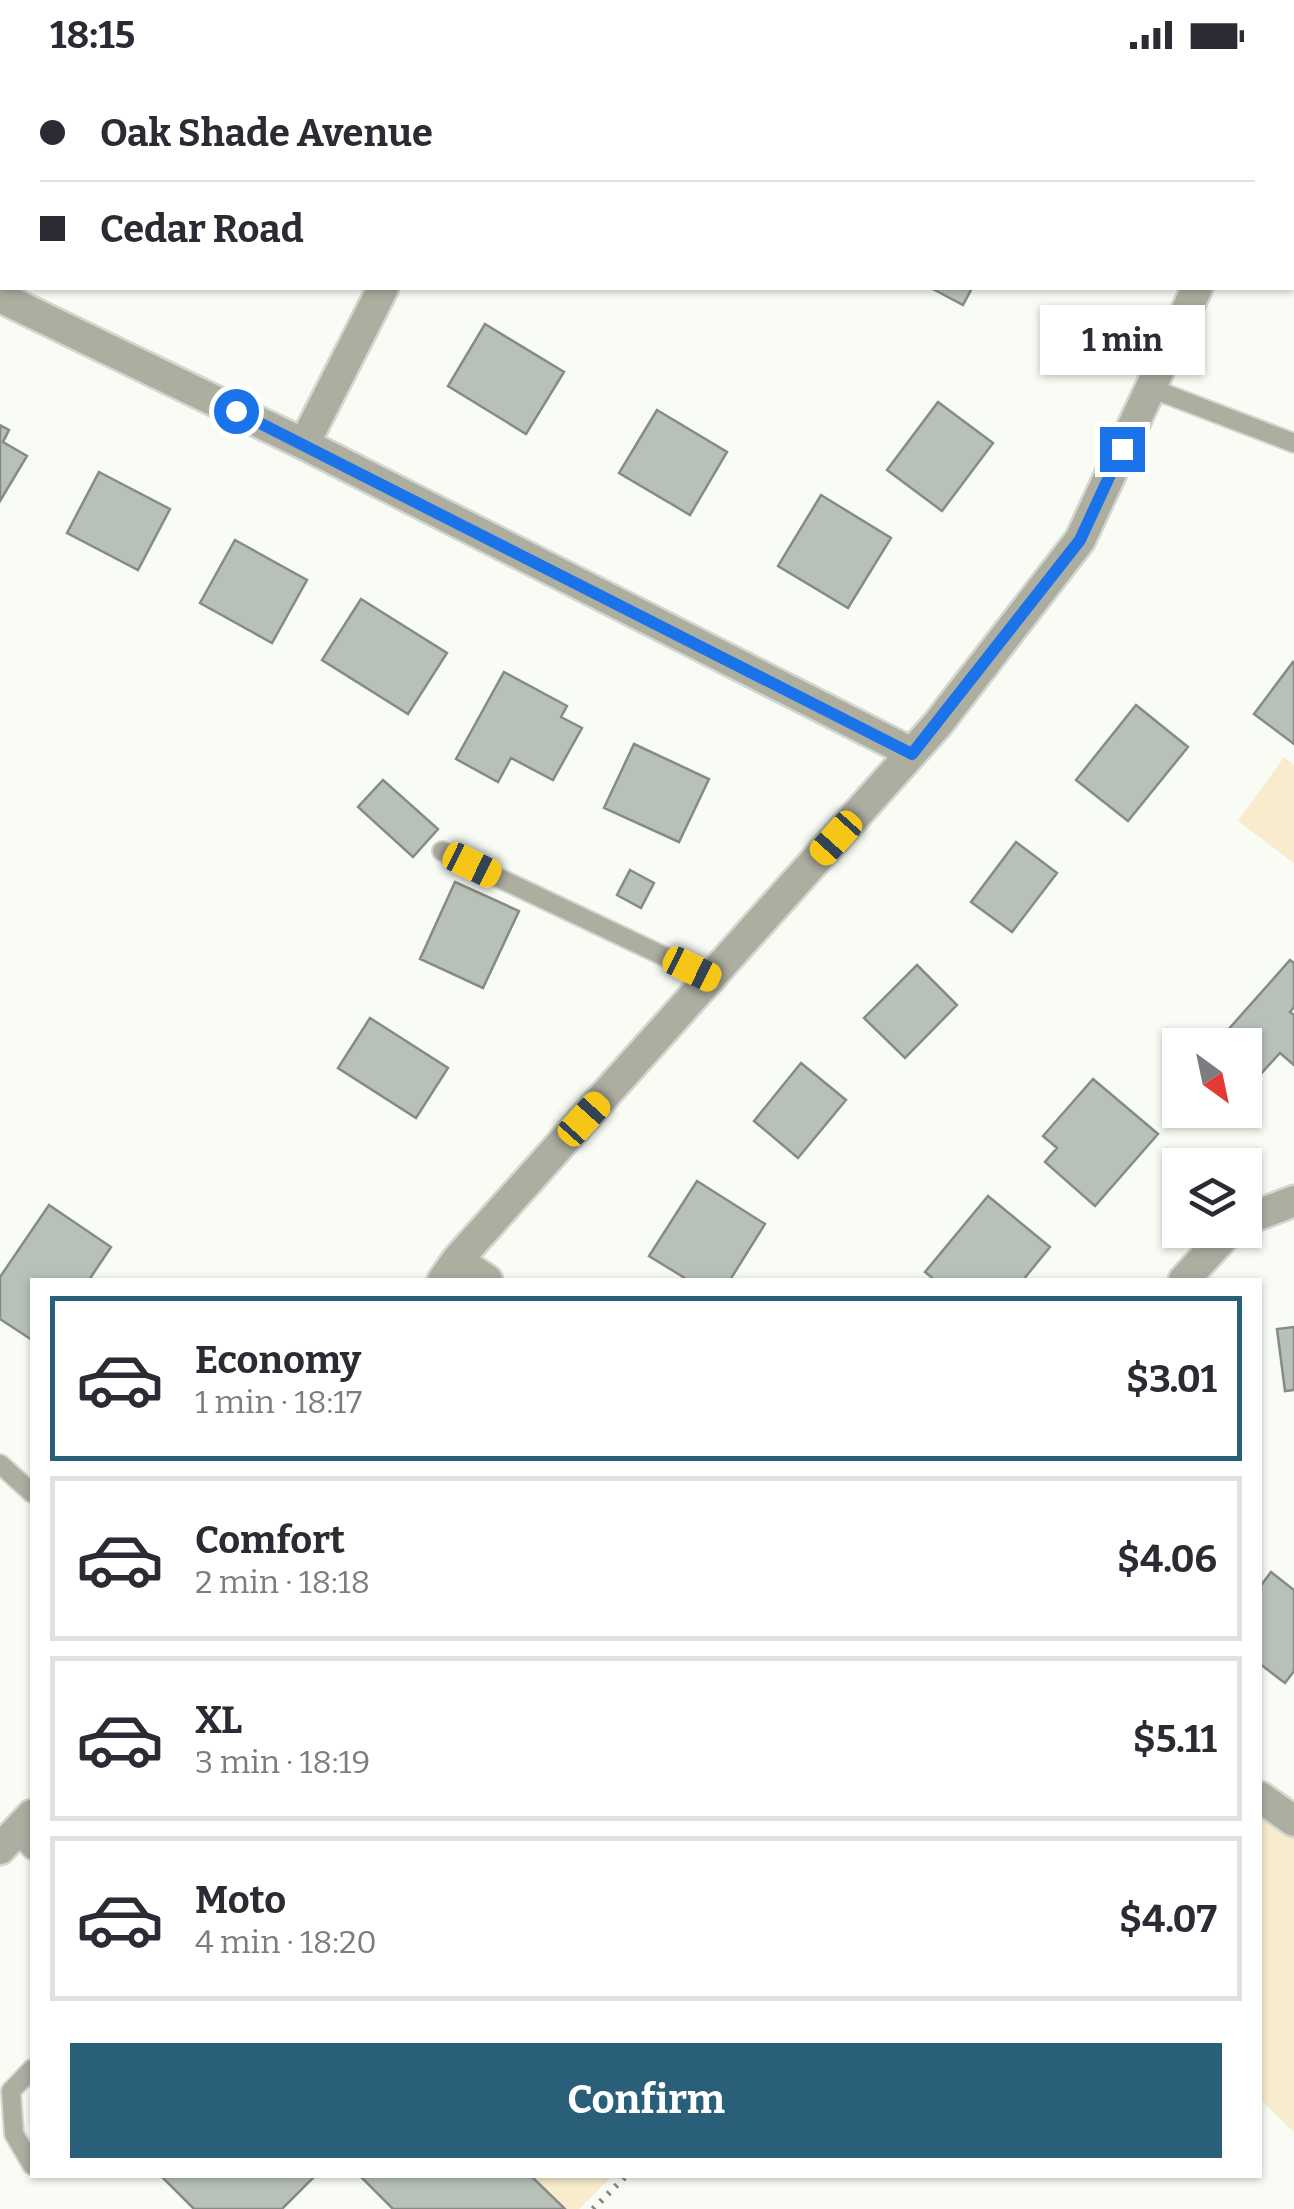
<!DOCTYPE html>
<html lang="en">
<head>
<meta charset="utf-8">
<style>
  body { margin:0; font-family:Bitter,serif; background:#f7f7f7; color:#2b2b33; height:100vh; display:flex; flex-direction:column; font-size:38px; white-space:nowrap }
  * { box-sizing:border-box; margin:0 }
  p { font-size:32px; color:#7c7c81 }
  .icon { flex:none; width:55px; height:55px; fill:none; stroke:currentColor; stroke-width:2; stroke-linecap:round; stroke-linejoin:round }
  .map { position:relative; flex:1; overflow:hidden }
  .panel { position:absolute; left:30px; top:1208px; width:1232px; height:900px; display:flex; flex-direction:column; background:#fff; border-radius:0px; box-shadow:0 2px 8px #0004 }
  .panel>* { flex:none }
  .banner { position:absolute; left:0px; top:0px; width:1295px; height:220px; box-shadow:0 2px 8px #0004; display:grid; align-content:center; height:220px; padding:0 40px; background:#fff }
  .needle { width:65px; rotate:147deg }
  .controls { position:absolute; left:1162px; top:958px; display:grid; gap:20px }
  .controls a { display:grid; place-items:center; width:100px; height:100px; border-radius:0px; background:#fff; box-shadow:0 2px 8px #0004; font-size:50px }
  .end { position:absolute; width:45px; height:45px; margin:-22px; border:12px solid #1a73e8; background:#fff; box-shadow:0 0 0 5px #fff }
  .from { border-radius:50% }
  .bubble { position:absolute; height:70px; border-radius:0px; background:#fff; box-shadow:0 2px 8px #0004; font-size:32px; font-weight:700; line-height:70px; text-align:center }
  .car { position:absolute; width:30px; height:60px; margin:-30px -15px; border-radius:12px; box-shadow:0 0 8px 2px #0007; background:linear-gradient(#f5c518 24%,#345 0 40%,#f5c518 0 76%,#345 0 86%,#f5c518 0) }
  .banner b { display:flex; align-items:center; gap:35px; height:95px; font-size:38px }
  .banner b+b { border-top:2px solid #e1e1e2 }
  .banner i { width:25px; height:25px; background:#2b2b33 }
  ul { padding:18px 0 0; list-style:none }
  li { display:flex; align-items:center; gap:30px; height:165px; margin:0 20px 15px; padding:0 20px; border:5px solid #e1e1e2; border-radius:0px }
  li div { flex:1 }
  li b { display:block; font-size:38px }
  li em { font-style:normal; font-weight:700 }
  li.current { border-color:#2a5f7a }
  li>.icon { width:90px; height:90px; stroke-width:1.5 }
  .cta { display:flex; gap:20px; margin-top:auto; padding:20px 40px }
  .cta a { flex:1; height:115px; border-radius:0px; background:#2a5f7a; color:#fff; font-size:40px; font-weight:700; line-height:115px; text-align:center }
  .status { display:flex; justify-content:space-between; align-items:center; height:70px; padding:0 50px; background:#fff; direction:ltr }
  .status svg { height:28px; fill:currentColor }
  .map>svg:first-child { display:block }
  .green { fill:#f8eccd }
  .building { fill:#b8c0ba; stroke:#858c86; stroke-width:2.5 }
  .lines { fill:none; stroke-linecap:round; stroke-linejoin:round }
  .service-casing { stroke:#d4d7d0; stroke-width:22 }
  .minor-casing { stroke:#d4d7d0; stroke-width:35 }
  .path { stroke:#82847f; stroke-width:6; stroke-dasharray:2.5 8; stroke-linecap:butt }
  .service { stroke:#adaea0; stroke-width:18 }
  .minor { stroke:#adaea0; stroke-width:30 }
  .route { stroke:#1a73e8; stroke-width:12 }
</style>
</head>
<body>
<div class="status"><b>18:15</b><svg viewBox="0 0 49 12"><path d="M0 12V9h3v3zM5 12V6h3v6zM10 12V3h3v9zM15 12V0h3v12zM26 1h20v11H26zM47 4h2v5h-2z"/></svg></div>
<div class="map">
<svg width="1294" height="2139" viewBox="0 0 1294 2139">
  <rect width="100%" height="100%" fill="#f8fcf4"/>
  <path class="green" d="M1284 687 1294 695V793L1238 751Z
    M1260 1727 1294 1751V2062L1260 2029Z
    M530 2105H613L579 2139H565Z"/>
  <path class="building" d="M931 218H972L963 235Z
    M485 254 564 302 526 364 448 316Z
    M938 332 993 373 942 441 887 400Z
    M657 340 727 382 690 445 619 403Z
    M0 355 9 360 3 372 27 386 0 431Z
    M99 402 170 439 138 500 67 463Z
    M821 425 891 468 848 538 778 496Z
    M235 470 307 510 272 573 200 533Z
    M361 529 447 583 408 644 322 590Z
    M1293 592 1294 593V674L1254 644Z
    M504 602 567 636 561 647 582 658 553 710 511 688 498 712 456 689Z
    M1136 635 1188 677 1128 751 1076 710Z
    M634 674 709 709 679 772 604 738Z
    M383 710 438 759 413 787 358 737Z
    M1016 772 1057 803 1012 862 971 832Z
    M630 800 654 813 641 838 617 825Z
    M455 812 519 841 483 918 420 889Z
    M1290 890 1294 893V937L1290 942 1294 945V995L1280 983 1259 1006 1245 993V975H1225L1219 970Z
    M917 895 957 935 905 988 864 948Z
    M370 948 448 998 416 1048 338 998Z
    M801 993 846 1030 798 1088 754 1051Z
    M1093 1009 1158 1064 1095 1136 1045 1092 1057 1078 1043 1066Z
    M697 1111 765 1154 730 1210H688L649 1186Z
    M988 1126 1050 1177 1023 1210H935L925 1202Z
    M49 1135 111 1177 89 1210H32V1270L0 1249V1207Z
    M1294 1257V1320L1285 1321 1277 1259Z
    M1271 1502 1294 1520V1601L1285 1613 1260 1594V1512L1262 1514Z
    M160 2105H316L282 2139H194Z
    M359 2105H530L565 2139H393Z"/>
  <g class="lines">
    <g class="service-casing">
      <path id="service" d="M1150 318 1294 373
        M442 781 710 908
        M0 1394 32 1423
        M15 1763 32 1780
        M32 1999 11 2021 14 2064 32 2095"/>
    </g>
    <g class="minor-casing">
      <path id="minor" d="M474 0V2
        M1292 53 1294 51
        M0 227 304 374 912 683
        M304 374 383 218
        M1245 1150 1294 1131
        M457 1190 487 1210
        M443 1210 457 1190 937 655 1080 470 1197 218
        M1184 1210 1230 1160
        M1260 1727 1294 1751
        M0 1779 32 1745"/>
    </g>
    <path class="path" d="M593 2139 627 2105"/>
    <use href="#service" class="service"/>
    <use href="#minor" class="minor"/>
  </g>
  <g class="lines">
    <path class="route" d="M236 341 912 684 1080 470 1122 379"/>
  </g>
</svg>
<div class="controls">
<a><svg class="needle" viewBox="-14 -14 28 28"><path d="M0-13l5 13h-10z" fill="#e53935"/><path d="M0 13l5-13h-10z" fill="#7c7c81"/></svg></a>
<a><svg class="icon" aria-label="layers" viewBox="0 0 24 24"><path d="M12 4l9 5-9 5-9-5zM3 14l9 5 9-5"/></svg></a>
</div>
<i class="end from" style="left:236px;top:341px"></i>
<i class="end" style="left:1122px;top:379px"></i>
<div class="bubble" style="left:1040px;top:235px;width:165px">1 min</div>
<i class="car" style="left:836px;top:768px;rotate:222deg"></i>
<i class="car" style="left:472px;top:795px;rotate:116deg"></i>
<i class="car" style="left:692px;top:899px;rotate:116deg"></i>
<i class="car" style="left:584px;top:1049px;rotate:42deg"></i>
<div class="banner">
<b><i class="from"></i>Oak Shade Avenue</b>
<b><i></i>Cedar Road</b>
</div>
<section class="panel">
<ul>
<li class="current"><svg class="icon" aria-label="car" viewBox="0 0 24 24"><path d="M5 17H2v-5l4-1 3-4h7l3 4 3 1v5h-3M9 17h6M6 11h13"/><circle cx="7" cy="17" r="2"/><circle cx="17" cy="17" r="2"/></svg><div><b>Economy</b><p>1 min · 18:17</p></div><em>$3.01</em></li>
<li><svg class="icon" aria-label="car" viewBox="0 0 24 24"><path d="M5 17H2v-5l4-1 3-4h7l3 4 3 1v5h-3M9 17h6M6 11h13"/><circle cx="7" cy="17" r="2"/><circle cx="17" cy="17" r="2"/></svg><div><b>Comfort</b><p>2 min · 18:18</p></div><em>$4.06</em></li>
<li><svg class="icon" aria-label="car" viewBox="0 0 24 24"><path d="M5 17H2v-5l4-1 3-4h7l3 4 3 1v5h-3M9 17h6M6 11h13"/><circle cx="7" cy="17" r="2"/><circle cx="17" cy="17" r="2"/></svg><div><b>XL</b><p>3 min · 18:19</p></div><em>$5.11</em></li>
<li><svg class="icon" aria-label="car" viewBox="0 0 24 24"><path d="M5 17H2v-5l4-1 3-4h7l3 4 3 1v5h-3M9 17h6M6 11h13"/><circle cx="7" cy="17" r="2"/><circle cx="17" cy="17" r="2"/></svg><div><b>Moto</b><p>4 min · 18:20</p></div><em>$4.07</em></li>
</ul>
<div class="cta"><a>Confirm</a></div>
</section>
</div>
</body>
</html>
